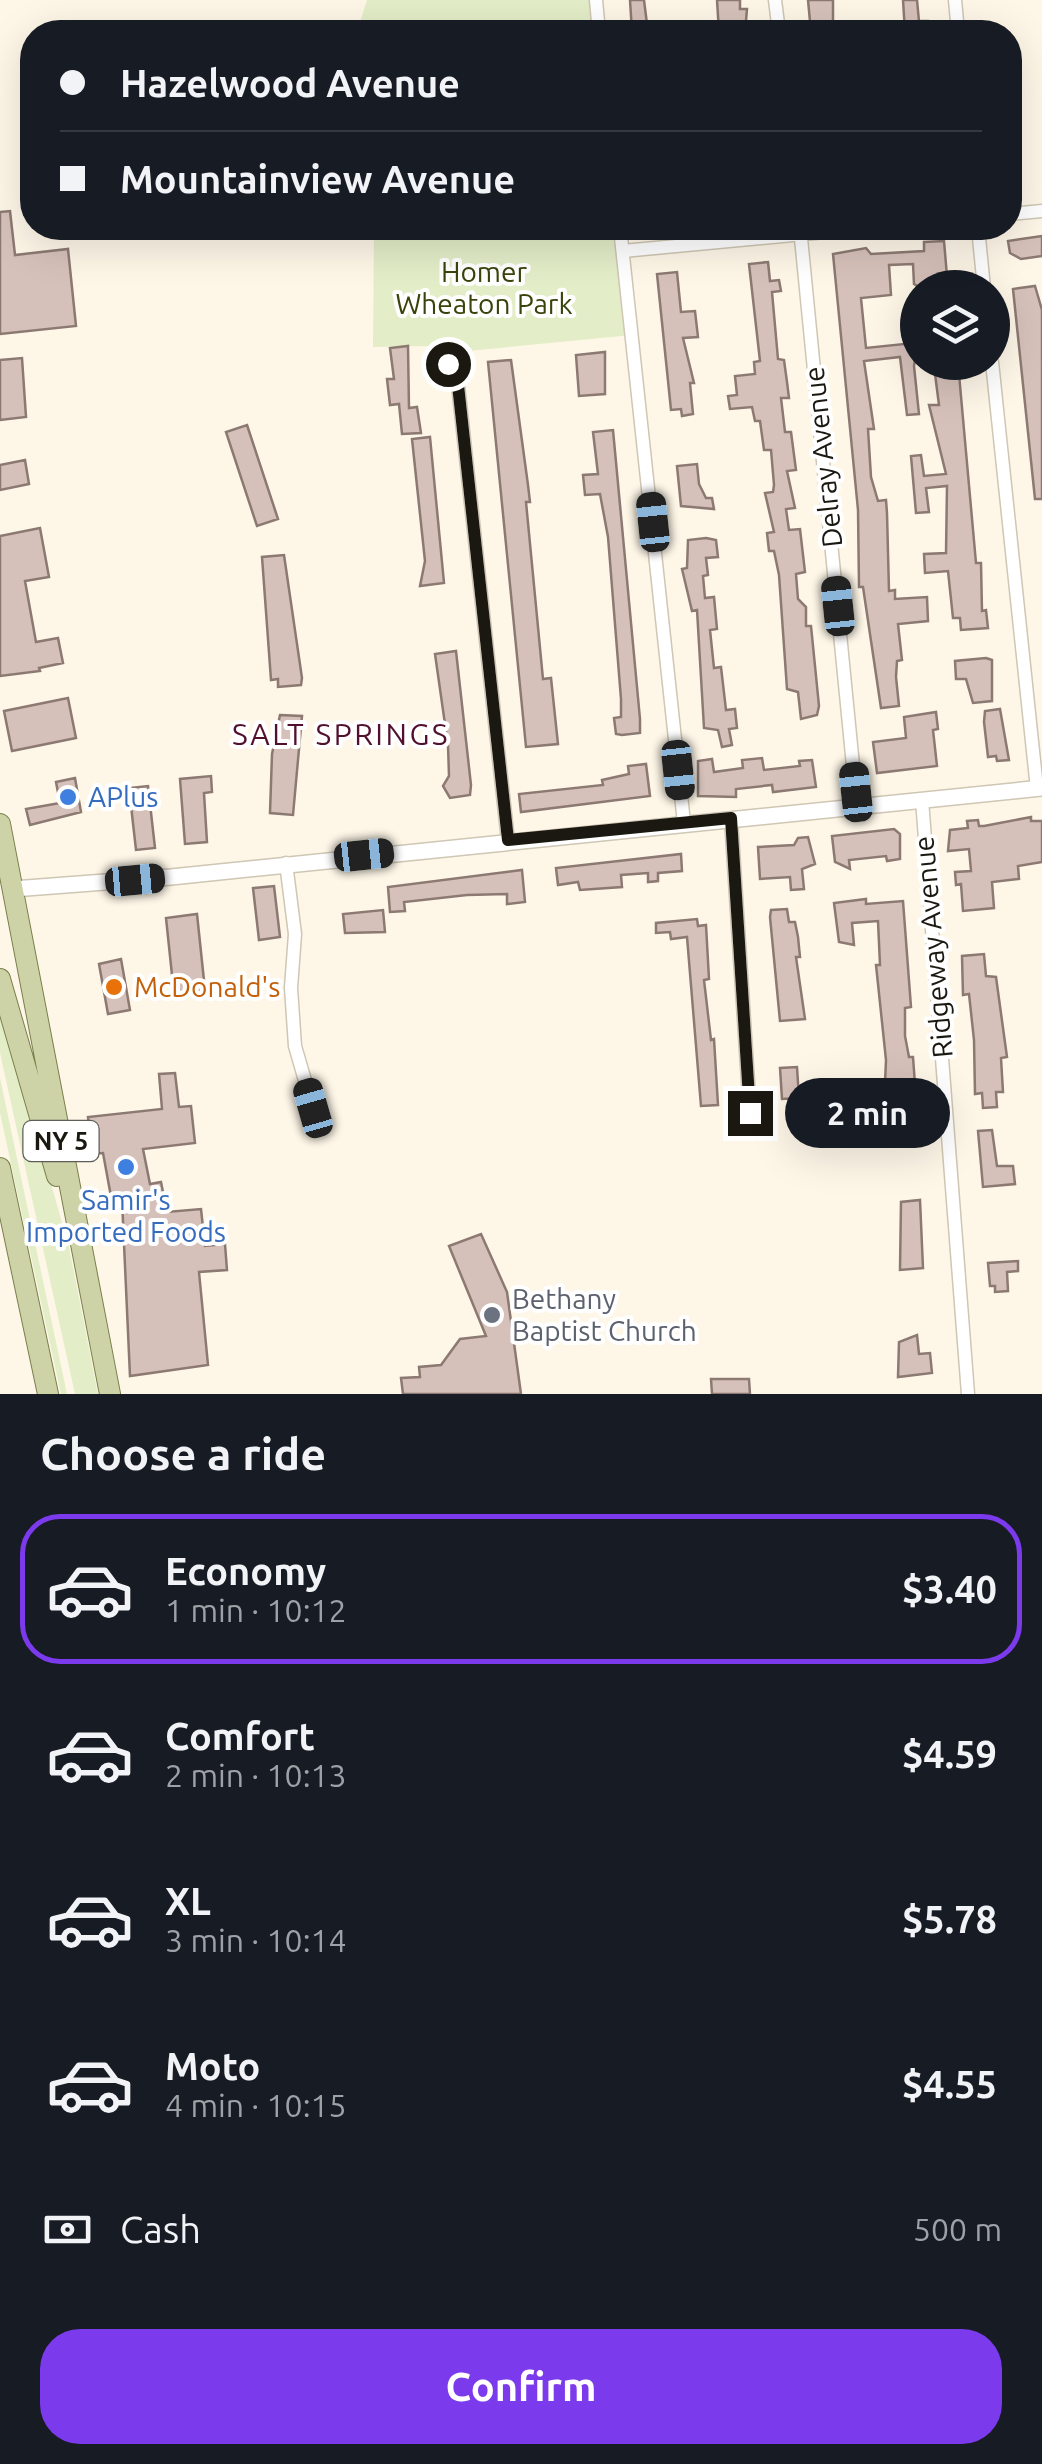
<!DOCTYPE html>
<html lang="en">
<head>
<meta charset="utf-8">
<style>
  body { margin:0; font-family:Ubuntu,sans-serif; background:#20242c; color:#f1f3f6; height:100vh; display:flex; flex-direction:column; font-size:38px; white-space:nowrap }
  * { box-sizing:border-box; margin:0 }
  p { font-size:32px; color:#9ea1a6 }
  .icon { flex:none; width:55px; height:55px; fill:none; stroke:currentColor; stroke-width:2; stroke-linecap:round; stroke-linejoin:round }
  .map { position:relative; height:1394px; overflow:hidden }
  .details { display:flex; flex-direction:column; background:#171b24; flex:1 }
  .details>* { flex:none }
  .hud { position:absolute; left:20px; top:20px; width:1002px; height:220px; border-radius:40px; box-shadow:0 10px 40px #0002; display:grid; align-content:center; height:220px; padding:0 40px; background:#171b24 }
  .buttons { position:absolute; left:900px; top:270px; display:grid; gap:20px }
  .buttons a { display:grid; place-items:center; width:110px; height:110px; border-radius:50%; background:#171b24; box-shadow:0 10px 40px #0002; font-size:50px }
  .end { position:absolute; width:45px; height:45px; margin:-22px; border:12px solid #1b1811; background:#fff; box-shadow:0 0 0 5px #fff }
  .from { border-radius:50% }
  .bubble { position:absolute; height:70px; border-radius:35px; background:#171b24; box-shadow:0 10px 40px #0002; font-size:32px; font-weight:600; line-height:70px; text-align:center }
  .car { position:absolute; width:30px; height:60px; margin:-30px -15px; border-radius:12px; box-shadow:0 0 8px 2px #0007; background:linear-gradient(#222 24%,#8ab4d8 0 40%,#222 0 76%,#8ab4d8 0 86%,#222 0) }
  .hud b { display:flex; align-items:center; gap:35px; height:95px; font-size:38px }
  .hud b+b { border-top:2px solid #363941 }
  .hud i { width:25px; height:25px; background:#f1f3f6 }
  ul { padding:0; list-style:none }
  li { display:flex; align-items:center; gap:30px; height:150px; margin:0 20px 15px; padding:0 20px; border:5px solid transparent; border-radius:40px }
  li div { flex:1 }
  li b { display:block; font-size:38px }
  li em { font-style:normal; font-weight:600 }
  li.selected { border-color:#7c3aed }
  li>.icon { width:90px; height:90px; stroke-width:1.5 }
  h2 { padding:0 40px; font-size:45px; line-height:120px }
  .pay { display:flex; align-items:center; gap:25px; height:110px; padding:0 40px; font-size:38px }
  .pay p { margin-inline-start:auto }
  .cta { display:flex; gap:20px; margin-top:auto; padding:20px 40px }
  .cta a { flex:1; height:115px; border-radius:40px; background:#7c3aed; color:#fff; font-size:40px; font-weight:600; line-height:115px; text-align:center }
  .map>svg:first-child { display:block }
  .green { fill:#e3edc7 }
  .building { fill:#d6c1ba; stroke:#8c7972; stroke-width:2.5 }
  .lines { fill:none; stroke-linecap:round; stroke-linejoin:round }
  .minor-casing { stroke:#cfc6b4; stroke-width:15 }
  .tertiary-casing { stroke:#cfc6b4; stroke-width:18 }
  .primary-casing { stroke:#797f4b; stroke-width:22 }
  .minor { stroke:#fff; stroke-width:12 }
  .tertiary { stroke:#fff; stroke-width:15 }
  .primary { stroke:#cdd3a6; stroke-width:20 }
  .route { stroke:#1b1811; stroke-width:12 }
  .shop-dot { fill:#3f7fe0; stroke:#fff; stroke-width:4 }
  .food-dot { fill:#e8710a; stroke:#fff; stroke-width:4 }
  .worship-dot { fill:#6b7280; stroke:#fff; stroke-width:4 }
  .labels { text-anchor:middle; stroke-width:8; stroke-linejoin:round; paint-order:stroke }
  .shield { fill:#fff; stroke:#5f5d58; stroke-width:2.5 }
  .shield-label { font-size:25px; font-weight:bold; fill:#1b1811 }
  .park-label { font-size:28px; fill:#39440b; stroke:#fff }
  .street-label { font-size:28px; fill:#1b1811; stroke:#fff }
  .shop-label { font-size:28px; fill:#366cbe; stroke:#fff; text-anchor:start }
  .food-label { font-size:28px; fill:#c56008; stroke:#fff; text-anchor:start }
  .worship-label { font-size:28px; fill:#5b616d; stroke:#fff; text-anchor:start }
  .neighbourhood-label { font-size:30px; letter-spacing:2.5px; fill:#51102d; stroke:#fff }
</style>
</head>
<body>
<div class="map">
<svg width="1042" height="1394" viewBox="0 0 1042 1394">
  <rect width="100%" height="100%" fill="#fef7e8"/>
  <path class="green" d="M367 0H596L599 32H357Z
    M374 228H620L632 335 468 351 431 346 373 347Z
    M0 1005 69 1247 98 1394H75L0 1053Z
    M0 1078 67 1394H61L0 1113Z"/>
  <path class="building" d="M630 0H644L648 32H632Z
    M717 0H740V9H747L745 32H719Z
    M808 0H833V32H811Z
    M903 0H917L919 21H928L929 32H905Z
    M10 211 15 255 68 249 76 326 0 334V212Z
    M1042 236V256L1021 259 1010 253 1008 241Z
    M944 241 948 288H921L914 284 913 264 889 265 891 295 861 298 866 348 905 344 904 335H917L918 340 914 366 919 414 907 415 900 357 864 361 874 429H868L871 477 878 501 886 500 887 513 889 591 895 590V599L927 597 928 621 898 624 902 660 897 661 896 677 899 706 881 708 863 587H859L858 510 833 254 866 248 871 254 924 251V242Z
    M768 262 770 281 779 280 781 291 772 292 778 359 784 360 787 382 789 398H781L785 432H791L796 470 787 471 795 508 786 509 789 530 800 529 805 572 796 574 798 599 806 607V626H811L819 706 817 715 801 719 798 692 787 689 779 575 774 551H769L767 533 774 532 765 493 773 492 774 485 771 450H764L760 421H755L752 407 730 409 728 396 737 395 735 376 755 374 754 362 760 361 749 264Z
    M677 272 681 312 695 311 698 337 683 338 694 383H690L693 414 682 416 681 409 671 410 657 274Z
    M1035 286 1042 310V499H1035L1013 289Z
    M408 346 409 408 417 407 421 433 402 434 399 404 390 405 387 379H394L390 348Z
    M605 352V394L579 396 576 355Z
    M22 358 26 417 0 420V360Z
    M511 360 528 485 530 502H526L543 679 551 678 558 744 526 747 488 362Z
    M958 363 976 563H981L982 611 986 610 988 628 961 630 960 618H953L948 571 925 573 924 554 946 553 947 486 926 488 929 512 916 513 911 456 921 455 924 476 946 474 929 405H939L934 366Z
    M247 425 278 519 257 526 226 432Z
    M613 430 640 719V733L622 735 616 734 614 718 621 717V699L608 537 600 494 585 495 583 475 598 474 593 432Z
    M430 437 444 583 420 586 425 561 412 439Z
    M25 460 29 484 0 490V465Z
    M697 464 699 484 706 498H712L714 509 681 506 677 466Z
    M40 528 49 577 25 581 36 642 58 638 63 663 39 668 40 671 0 676V536Z
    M706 538 716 540 718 557 706 558 708 575 703 576 705 598 714 597 717 629 710 630 714 668 721 667 726 710 735 709 737 728 729 729 732 745 722 747 718 730 704 728 697 610 692 611 682 569 687 568 688 540Z
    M284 555 302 678 301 685 278 687V679L271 680 262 557Z
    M456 651 471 785 470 795 450 798 443 786 449 776 448 745 435 654Z
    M986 658 992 660V701L973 703 966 679H956L955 661Z
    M68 698 76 738 12 751 4 711Z
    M1000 709 1009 760 997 761 996 756 988 757 984 722 985 711Z
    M936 712 938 729 933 730 937 766 877 773 873 742 906 738 904 717Z
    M280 715 302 716 293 815 270 813 272 754Z
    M762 758 764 770 800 766 799 761 812 760 816 787 773 792 772 785 736 789V797L698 796V761L712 759 714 772 743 768 742 760Z
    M646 764 650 796 521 812 519 794 603 785 602 780 629 774 628 766Z
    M211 776 212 792 204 793 207 842 185 844 180 779Z
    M75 778 81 812 30 825 26 809 60 803 56 782Z
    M148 786 155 848 136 850 129 788Z
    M1031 817V821H1042V862L1018 866 1019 879 992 882 994 908 963 911 961 884 956 885 955 872 971 871 969 849 948 851 950 830 968 828 967 821 978 820 979 826H984Z
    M894 829 900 834V859L887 861 886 856 849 860 850 869 835 862 832 836Z
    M808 837 815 864 802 869 804 889 791 890 790 877 760 879 758 847 794 845 798 838Z
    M681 854 682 871 658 873V881L648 882V873L621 875 622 887 580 890 578 882 558 885 556 868Z
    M522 870 525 902 507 904V894L467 895 404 902 405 911 390 912 388 887Z
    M274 886 280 937 259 940 253 888Z
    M866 899V904L903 901 911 1007 905 1008V1036L909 1057H913L918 1126 883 1129 886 1060 876 965H880L878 921 852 923 854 945 839 942 834 903Z
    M787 909 789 922H795L798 937 800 957H796L805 1019 780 1021 770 917 771 910Z
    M383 910 385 932 345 933 343 914Z
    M197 914 205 990 174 994 166 918Z
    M697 919 698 926 706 925 709 979 704 980 711 1040 714 1039 718 1105 701 1106 687 937 671 939 670 932 656 933V923Z
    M984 954 986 976 996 977 1007 1057 1001 1058 1003 1092H996L997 1107 983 1108 982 1093 975 1094 974 1040 969 994 963 995 962 956Z
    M121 959 130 1010 108 1014 99 964Z
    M797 1067 799 1098 782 1099 780 1068Z
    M175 1073 179 1107 191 1106 195 1143 143 1149 150 1184 161 1182 167 1212 201 1209 205 1246 225 1244 227 1270 199 1272 208 1365 130 1376 122 1200 112 1202 103 1153 92 1154 88 1117 162 1109 159 1074Z
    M992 1130 997 1166H1013L1015 1184 983 1187 978 1131Z
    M920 1200 923 1268 900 1270 901 1202Z
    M481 1234 507 1292 521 1394H403L401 1378 420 1377 419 1367 441 1365 460 1339 486 1336 449 1246Z
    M1018 1261V1271L1007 1272 1008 1291 995 1292V1286H990L988 1263Z
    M917 1335 919 1354 930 1353 932 1373 898 1377 899 1342Z
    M711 1379H749L750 1394H712Z"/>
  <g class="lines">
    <g class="minor-casing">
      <path id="minor" d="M596 0 599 32
        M775 0 779 32
        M955 0 958 32
        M1010 214 1042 211
        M620 228 684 823
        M800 228 857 806
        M978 228 984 288
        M623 251 867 228
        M992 362 1037 789
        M447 364 458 385 508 841
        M922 800 968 1394
        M731 819 750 1113
        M286 863 295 934 291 988 295 1046 313 1108"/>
    </g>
    <g class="tertiary-casing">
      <path id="tertiary" d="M13 889 171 877 1042 788"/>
    </g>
    <g class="primary-casing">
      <path id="primary" d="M0 824 110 1394
        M0 979 57 1176
        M0 1168 48 1394"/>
    </g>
    <use href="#minor" class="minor"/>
    <use href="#tertiary" class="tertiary"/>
    <use href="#primary" class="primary"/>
  </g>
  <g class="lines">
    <path class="route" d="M448 364 458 385 508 840 731 818 750 1113"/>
  </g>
  <g class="shop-dot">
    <circle cx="68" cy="797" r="10"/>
    <circle cx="126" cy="1167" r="10"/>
  </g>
  <circle class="food-dot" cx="114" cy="987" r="10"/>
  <circle class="worship-dot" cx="492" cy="1315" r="10"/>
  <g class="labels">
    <rect class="shield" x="23.5" y="1121" width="75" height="40" rx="8"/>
    <g class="shield-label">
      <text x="61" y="1150">NY 5</text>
    </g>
    <g class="park-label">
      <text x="484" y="282">Homer<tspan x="484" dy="32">Wheaton Park</tspan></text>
    </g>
    <g class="street-label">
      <text transform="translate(823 457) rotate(-96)" y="10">Delray Avenue</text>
      <text transform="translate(933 947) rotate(-95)" y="10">Ridgeway Avenue</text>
    </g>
    <g class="shop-label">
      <text x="88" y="807">APlus</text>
      <text x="126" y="1210" text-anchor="middle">Samir's<tspan x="126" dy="32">Imported Foods</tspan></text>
    </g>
    <g class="food-label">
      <text x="134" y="997">McDonald's</text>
    </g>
    <g class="worship-label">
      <text x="512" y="1309">Bethany<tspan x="512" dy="32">Baptist Church</tspan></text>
    </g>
    <g class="neighbourhood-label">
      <text x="341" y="745">SALT SPRINGS</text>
    </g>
  </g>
</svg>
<div class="buttons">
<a><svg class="icon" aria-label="layers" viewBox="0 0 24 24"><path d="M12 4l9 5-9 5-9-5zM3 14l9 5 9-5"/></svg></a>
</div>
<i class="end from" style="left:448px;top:364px"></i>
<i class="end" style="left:750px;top:1113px"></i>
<div class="bubble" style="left:785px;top:1078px;width:165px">2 min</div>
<i class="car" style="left:653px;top:522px;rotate:354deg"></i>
<i class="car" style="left:838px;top:606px;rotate:354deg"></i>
<i class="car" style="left:678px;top:770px;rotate:174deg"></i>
<i class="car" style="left:856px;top:792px;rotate:354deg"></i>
<i class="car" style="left:364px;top:855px;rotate:84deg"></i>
<i class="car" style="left:135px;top:880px;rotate:85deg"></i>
<i class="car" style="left:313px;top:1108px;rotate:344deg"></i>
<div class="hud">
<b><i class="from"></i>Hazelwood Avenue</b>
<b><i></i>Mountainview Avenue</b>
</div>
</div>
<section class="details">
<h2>Choose a ride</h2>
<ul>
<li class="selected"><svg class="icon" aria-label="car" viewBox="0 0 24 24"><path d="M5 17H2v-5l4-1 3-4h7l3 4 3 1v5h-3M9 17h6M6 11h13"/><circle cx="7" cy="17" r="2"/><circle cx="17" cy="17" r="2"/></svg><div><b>Economy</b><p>1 min · 10:12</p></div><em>$3.40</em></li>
<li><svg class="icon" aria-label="car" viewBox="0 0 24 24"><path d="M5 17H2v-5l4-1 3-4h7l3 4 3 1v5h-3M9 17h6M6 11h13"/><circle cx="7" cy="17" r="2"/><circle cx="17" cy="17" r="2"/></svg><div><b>Comfort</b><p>2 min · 10:13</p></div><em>$4.59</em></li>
<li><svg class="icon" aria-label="car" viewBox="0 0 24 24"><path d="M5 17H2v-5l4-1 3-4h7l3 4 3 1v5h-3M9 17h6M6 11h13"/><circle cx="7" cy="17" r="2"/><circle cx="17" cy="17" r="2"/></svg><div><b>XL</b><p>3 min · 10:14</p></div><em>$5.78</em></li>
<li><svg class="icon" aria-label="car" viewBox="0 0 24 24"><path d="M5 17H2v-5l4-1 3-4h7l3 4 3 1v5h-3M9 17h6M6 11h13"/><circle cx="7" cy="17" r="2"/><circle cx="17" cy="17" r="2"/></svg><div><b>Moto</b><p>4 min · 10:15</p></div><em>$4.55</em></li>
</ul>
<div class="pay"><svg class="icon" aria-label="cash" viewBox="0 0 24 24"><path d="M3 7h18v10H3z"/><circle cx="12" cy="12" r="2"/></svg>Cash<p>500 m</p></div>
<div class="cta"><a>Confirm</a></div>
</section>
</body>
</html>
